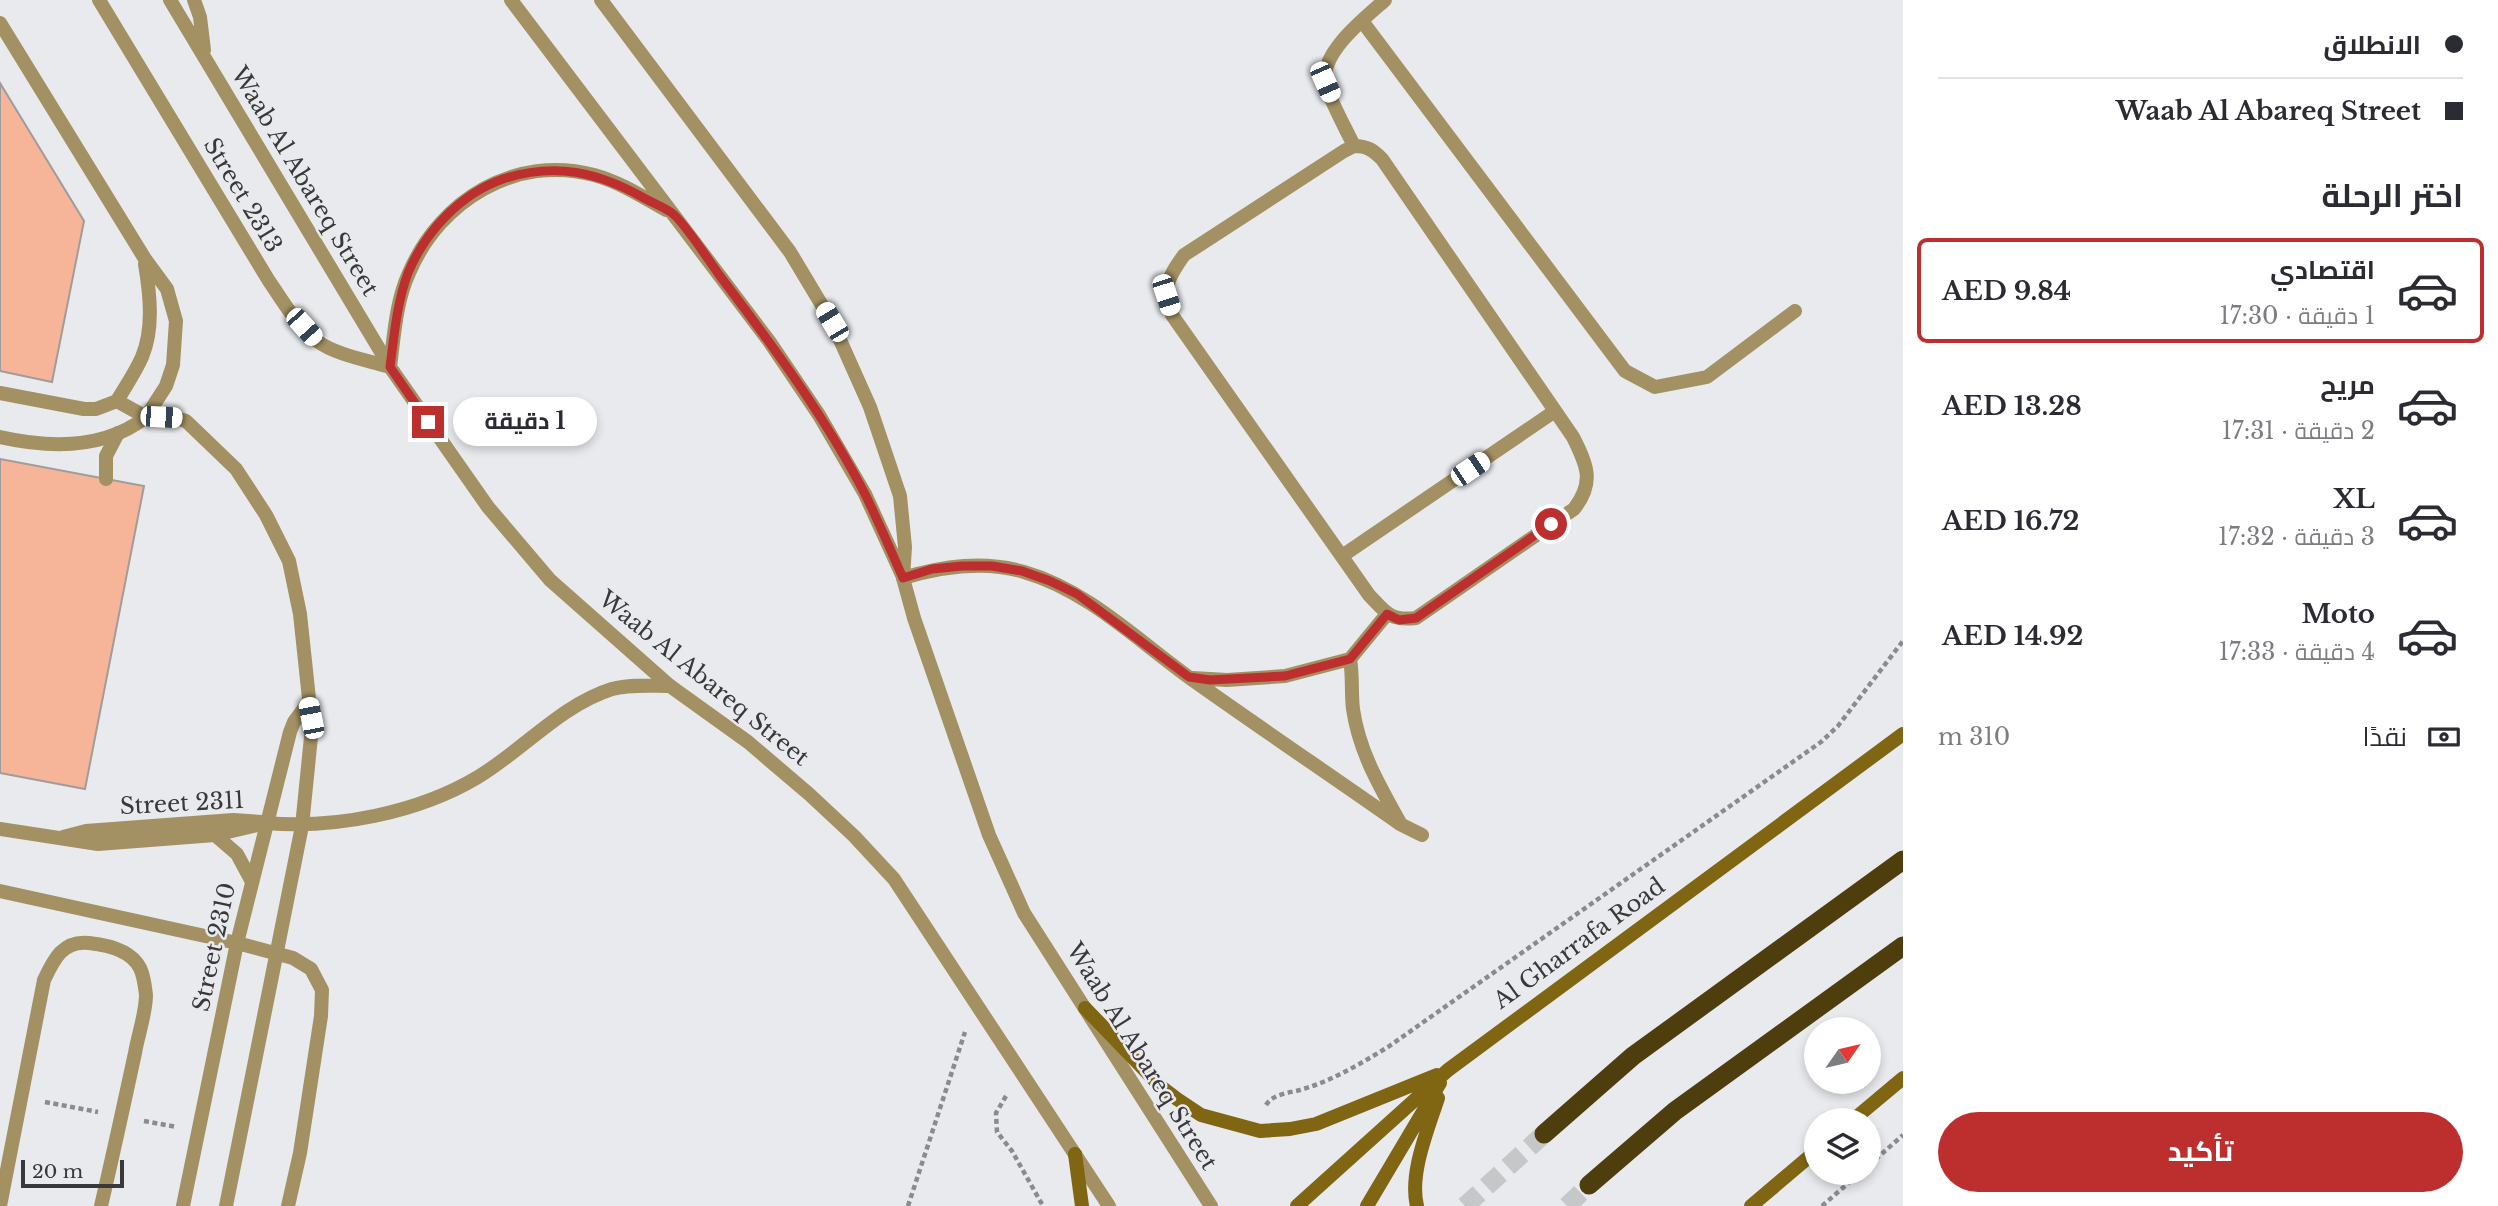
<!DOCTYPE html>
<html lang="ar">
<head>
<meta charset="utf-8">
<style>
  body { margin:0; font-family:"Libre Baskerville",Cairo,serif; background:#f2f2f3; color:#2b2b33; direction:rtl; height:100vh; display:flex; flex-direction:column; font-size:26px; white-space:nowrap }
  * { box-sizing:border-box; margin:0 }
  p { font-size:23px; color:#7c7c81 }
  .icon { flex:none; width:38px; height:38px; fill:none; stroke:currentColor; stroke-width:2; stroke-linecap:round; stroke-linejoin:round }
  .map { position:relative; flex:1; overflow:hidden; direction:ltr }
  .drawer { display:flex; flex-direction:column; background:#fff; width:595px }
  .drawer>* { flex:none }
  .guide { display:grid; align-content:center; height:154px; padding:0 35px; background:#fff }
  .needle { width:46px; rotate:56deg }
  .buttons { position:absolute; left:1804px; top:1017px; display:grid; gap:14px }
  .buttons a { display:grid; place-items:center; width:77px; height:77px; border-radius:50%; background:#fff; box-shadow:0 4px 10px #0003; font-size:35px }
  .scale { position:absolute; left:21px; bottom:18px; width:103px; box-sizing:border-box; padding-left:7px; border:4px solid #39393b; border-top:0; font-size:19px; line-height:24px; white-space:nowrap; color:#39393b; -webkit-text-stroke:5px #e8eaed; paint-order:stroke }
  .end { position:absolute; width:32px; height:32px; margin:-16px; border:9px solid #bd2e2e; background:#fff; box-shadow:0 0 0 4px #fff }
  .from { border-radius:50% }
  .bubble { position:absolute; height:49px; border-radius:24px; background:#fff; box-shadow:0 4px 10px #0003; font-size:23px; font-weight:700; line-height:49px; text-align:center; direction:rtl }
  .car { position:absolute; width:21px; height:42px; margin:-21px -10px; border-radius:9px; box-shadow:0 0 5px 2px #0007; background:linear-gradient(#fff 24%,#345 0 40%,#fff 0 76%,#345 0 86%,#fff 0) }
  .guide b { display:flex; align-items:center; gap:24px; height:66px; font-size:26px }
  .guide b+b { border-top:2px solid #e1e1e2 }
  .guide i { width:18px; height:18px; background:#2b2b33 }
  ul { padding:0; list-style:none }
  li { display:flex; align-items:center; gap:21px; height:105px; margin:0 14px 10px; padding:0 21px; border:4px solid transparent; border-radius:10px }
  li div { flex:1 }
  li b { display:block; font-size:26px }
  li em { font-style:normal; font-weight:700 }
  li.current { border-color:#bd2e2e }
  li>.icon { width:63px; height:63px; stroke-width:1.5 }
  h2 { padding:0 35px; font-size:32px; line-height:84px }
  .pay { display:flex; align-items:center; gap:18px; height:77px; padding:0 35px; font-size:26px }
  .pay p { margin-inline-start:auto }
  .primary-button { display:flex; gap:14px; margin-top:auto; padding:14px 35px }
  .primary-button a { flex:1; height:80px; border-radius:42px; background:#bd2e2e; color:#fff; font-size:28px; font-weight:700; line-height:80px; text-align:center }
  main { display:flex; flex:1; min-height:0 }
  .map>svg:first-child { display:block }
  .building { fill:#f6b498; stroke:#a09c9b; stroke-width:2 }
  .lines { fill:none; stroke-linecap:round; stroke-linejoin:round }
  .trunk-tunnel { stroke:#c5c7c9; stroke-width:19; stroke-dasharray:19 10; stroke-linecap:butt }
  .path { stroke:#8a8b8d; stroke-width:4.5; stroke-dasharray:5 3.5; stroke-linecap:butt }
  .service { stroke:#a39163; stroke-width:14 }
  .minor { stroke:#a39163; stroke-width:14 }
  .tertiary { stroke:#a39163; stroke-width:14 }
  .secondary { stroke:#806513; stroke-width:14 }
  .trunk { stroke:#4e3e0e; stroke-width:19 }
  .route { stroke:#bd2e2e; stroke-width:9 }
  .labels { text-anchor:middle; stroke-width:5; stroke-linejoin:round; paint-order:stroke }
  .street-label { font-size:23px; fill:#39393b; stroke:#e8eaed }
</style>
</head>
<body>
<main>
<section class="drawer">
<div class="guide">
<b><i class="from"></i>الانطلاق</b>
<b><i></i>Waab Al Abareq Street</b>
</div>
<h2>اختر الرحلة</h2>
<ul>
<li class="current"><svg class="icon" aria-label="car" viewBox="0 0 24 24"><path d="M5 17H2v-5l4-1 3-4h7l3 4 3 1v5h-3M9 17h6M6 11h13"/><circle cx="7" cy="17" r="2"/><circle cx="17" cy="17" r="2"/></svg><div><b>اقتصادي</b><p>1 دقيقة · 17:30</p></div><em>AED 9.84</em></li>
<li><svg class="icon" aria-label="car" viewBox="0 0 24 24"><path d="M5 17H2v-5l4-1 3-4h7l3 4 3 1v5h-3M9 17h6M6 11h13"/><circle cx="7" cy="17" r="2"/><circle cx="17" cy="17" r="2"/></svg><div><b>مريح</b><p>2 دقيقة · 17:31</p></div><em>AED 13.28</em></li>
<li><svg class="icon" aria-label="car" viewBox="0 0 24 24"><path d="M5 17H2v-5l4-1 3-4h7l3 4 3 1v5h-3M9 17h6M6 11h13"/><circle cx="7" cy="17" r="2"/><circle cx="17" cy="17" r="2"/></svg><div><b>XL</b><p>3 دقيقة · 17:32</p></div><em>AED 16.72</em></li>
<li><svg class="icon" aria-label="car" viewBox="0 0 24 24"><path d="M5 17H2v-5l4-1 3-4h7l3 4 3 1v5h-3M9 17h6M6 11h13"/><circle cx="7" cy="17" r="2"/><circle cx="17" cy="17" r="2"/></svg><div><b>Moto</b><p>4 دقيقة · 17:33</p></div><em>AED 14.92</em></li>
</ul>
<div class="pay"><svg class="icon" aria-label="cash" viewBox="0 0 24 24"><path d="M3 7h18v10H3z"/><circle cx="12" cy="12" r="2"/></svg>نقدًا<p>310 m</p></div>
<div class="primary-button"><a>تأكيد</a></div>
</section>
<div class="map">
<svg width="1903" height="1206" viewBox="0 0 1903 1206">
  <rect width="100%" height="100%" fill="#e8eaed"/>
  <path class="building" d="M0 83 84 221 52 382 0 371Z
    M0 459 144 486 85 789 0 773Z"/>
  <g class="lines">
    <path class="trunk-tunnel" d="M1465 1206 1544 1134
      M1567 1206 1589 1185"/>
    <path class="path" d="M1006 1096 996 1113 997 1132 1012 1151 1043 1206
      M45 1102 98 1112
      M1266 1105C1273 1094 1288 1093 1300 1090 1332 1081 1360 1064 1388 1047L1821 742 1838 726 1903 641
      M144 1121 177 1127
      M1869 1165 1903 1135
      M908 1206 965 1032
      M1822 1206 1861 1172"/>
    <path class="service" d="M1362 21 1625 371 1655 387 1707 377 1795 311
      M0 23 145 259 167 289 176 321 173 365 166 386 146 417
      M1354 146C1367 146 1373 150 1382 159L1573 437C1587 465 1595 482 1574 509L1416 618C1390 621 1386 613 1369 595L1172 315C1163 286 1167 279 1184 255L1344 151Z
      M1354 146C1348 133 1326 93 1325 81 1322 51 1365 18 1385 0
      M117 401C125 387 135 373 142 357 154 329 150 294 145 264
      M106 479V456L118 433
      M1342 556 1555 411
      M903 578C943 566 984 560 1024 572 1087 590 1137 640 1190 678 1259 727 1330 775 1400 824L1422 835
      M1387 614 1350 659C1353 676 1351 693 1353 709 1359 751 1379 785 1399 821
      M1193 678 1227 680 1285 676 1350 659
      M0 829 98 844 215 835 266 823
      M63 837 86 831 233 820 262 822
      M0 891 237 943 293 958 311 969 322 990 321 1016 300 1153 288 1206
      M0 1206 44 980C54 959 63 940 89 943 108 945 131 950 140 968 144 976 145 987 146 995 146 1013 138 1035 135 1053 124 1104 113 1155 101 1206"/>
    <path class="minor" d="M99 0 269 281C283 301 297 326 317 341 336 355 367 360 390 367
      M0 393 84 409H96L117 401 146 417 176 418 186 421 236 469 266 515 289 561 300 614 312 727 302 826 226 1206
      M0 437C49 448 104 450 146 417
      M266 823C335 829 418 813 478 777 523 750 561 705 612 689 631 684 651 686 670 686
      M215 835 237 854 251 880
      M183 1206 237 943 290 732 294 722 308 703"/>
    <path class="tertiary" d="M170 0 390 367 488 507 550 580 670 686 748 742 809 794 854 836 894 879 1109 1206
      M194 0 200 17 204 50
      M511 0 769 341 819 415 865 494 903 577
      M601 0 790 252 832 322 870 407 900 496 905 547 903 578 914 618 989 835 1024 913 1211 1206
      M390 367C394 336 396 301 409 273 440 200 516 154 594 175 620 182 643 197 666 210"/>
    <path class="secondary" d="M1085 1008 1160 1086 1177 1099 1201 1115 1260 1131 1290 1129 1316 1124 1437 1075
      M1853 1120 1903 1078
      M1075 1154 1082 1206
      M1297 1206 1448 1070 1903 734
      M1367 1206 1440 1083
      M1417 1206C1409 1174 1428 1129 1438 1098
      M1751 1206 1816 1151"/>
    <path class="trunk" d="M1544 1134 1633 1056 1903 860
      M1589 1185 1675 1111 1903 946"/>
  </g>
  <g class="lines">
    <path class="route" d="M428 422 390 367C394 336 397 302 408 273 425 232 460 194 503 179 555 162 598 172 644 198 653 203 664 207 672 213 685 223 709 261 720 276 773 346 826 418 866 496 879 523 891 551 903 578L932 569 962 566H992L1022 571 1050 581 1077 594 1189 677 1210 680 1285 676 1350 659 1387 614 1399 620 1416 618 1551 524"/>
  </g>
  <g class="labels">
    <g class="street-label">
      <text transform="translate(305 181) rotate(59)" y="8">Waab Al Abareq Street</text>
      <text transform="translate(243 195) rotate(59)" y="8">Street 2313</text>
      <text transform="translate(704 678) rotate(39)" y="8">Waab Al Abareq Street</text>
      <text transform="translate(182 803) rotate(-3)" y="8">Street 2311</text>
      <text transform="translate(1579 943) rotate(-36)" y="8">Al Gharrafa Road</text>
      <text transform="translate(214 947) rotate(-78)" y="8">Street 2310</text>
      <text transform="translate(1142 1056) rotate(58)" y="8">Waab Al Abareq Street</text>
    </g>
  </g>
</svg>
<div class="buttons">
<a><svg class="needle" viewBox="-14 -14 28 28"><path d="M0-13l5 13h-10z" fill="#e53935"/><path d="M0 13l5-13h-10z" fill="#7c7c81"/></svg></a>
<a><svg class="icon" aria-label="layers" viewBox="0 0 24 24"><path d="M12 4l9 5-9 5-9-5zM3 14l9 5 9-5"/></svg></a>
</div>
<div class="scale">20 m</div>
<i class="end from" style="left:1551px;top:524px"></i>
<i class="end" style="left:428px;top:422px"></i>
<div class="bubble" style="left:453px;top:397px;width:144px">1 دقيقة</div>
<i class="car" style="left:1325px;top:82px;rotate:156deg"></i>
<i class="car" style="left:1166px;top:295px;rotate:162deg"></i>
<i class="car" style="left:832px;top:322px;rotate:329deg"></i>
<i class="car" style="left:304px;top:327px;rotate:138deg"></i>
<i class="car" style="left:161px;top:417px;rotate:93deg"></i>
<i class="car" style="left:1470px;top:469px;rotate:56deg"></i>
<i class="car" style="left:311px;top:718px;rotate:349deg"></i>
</div>
</main>
</body>
</html>
